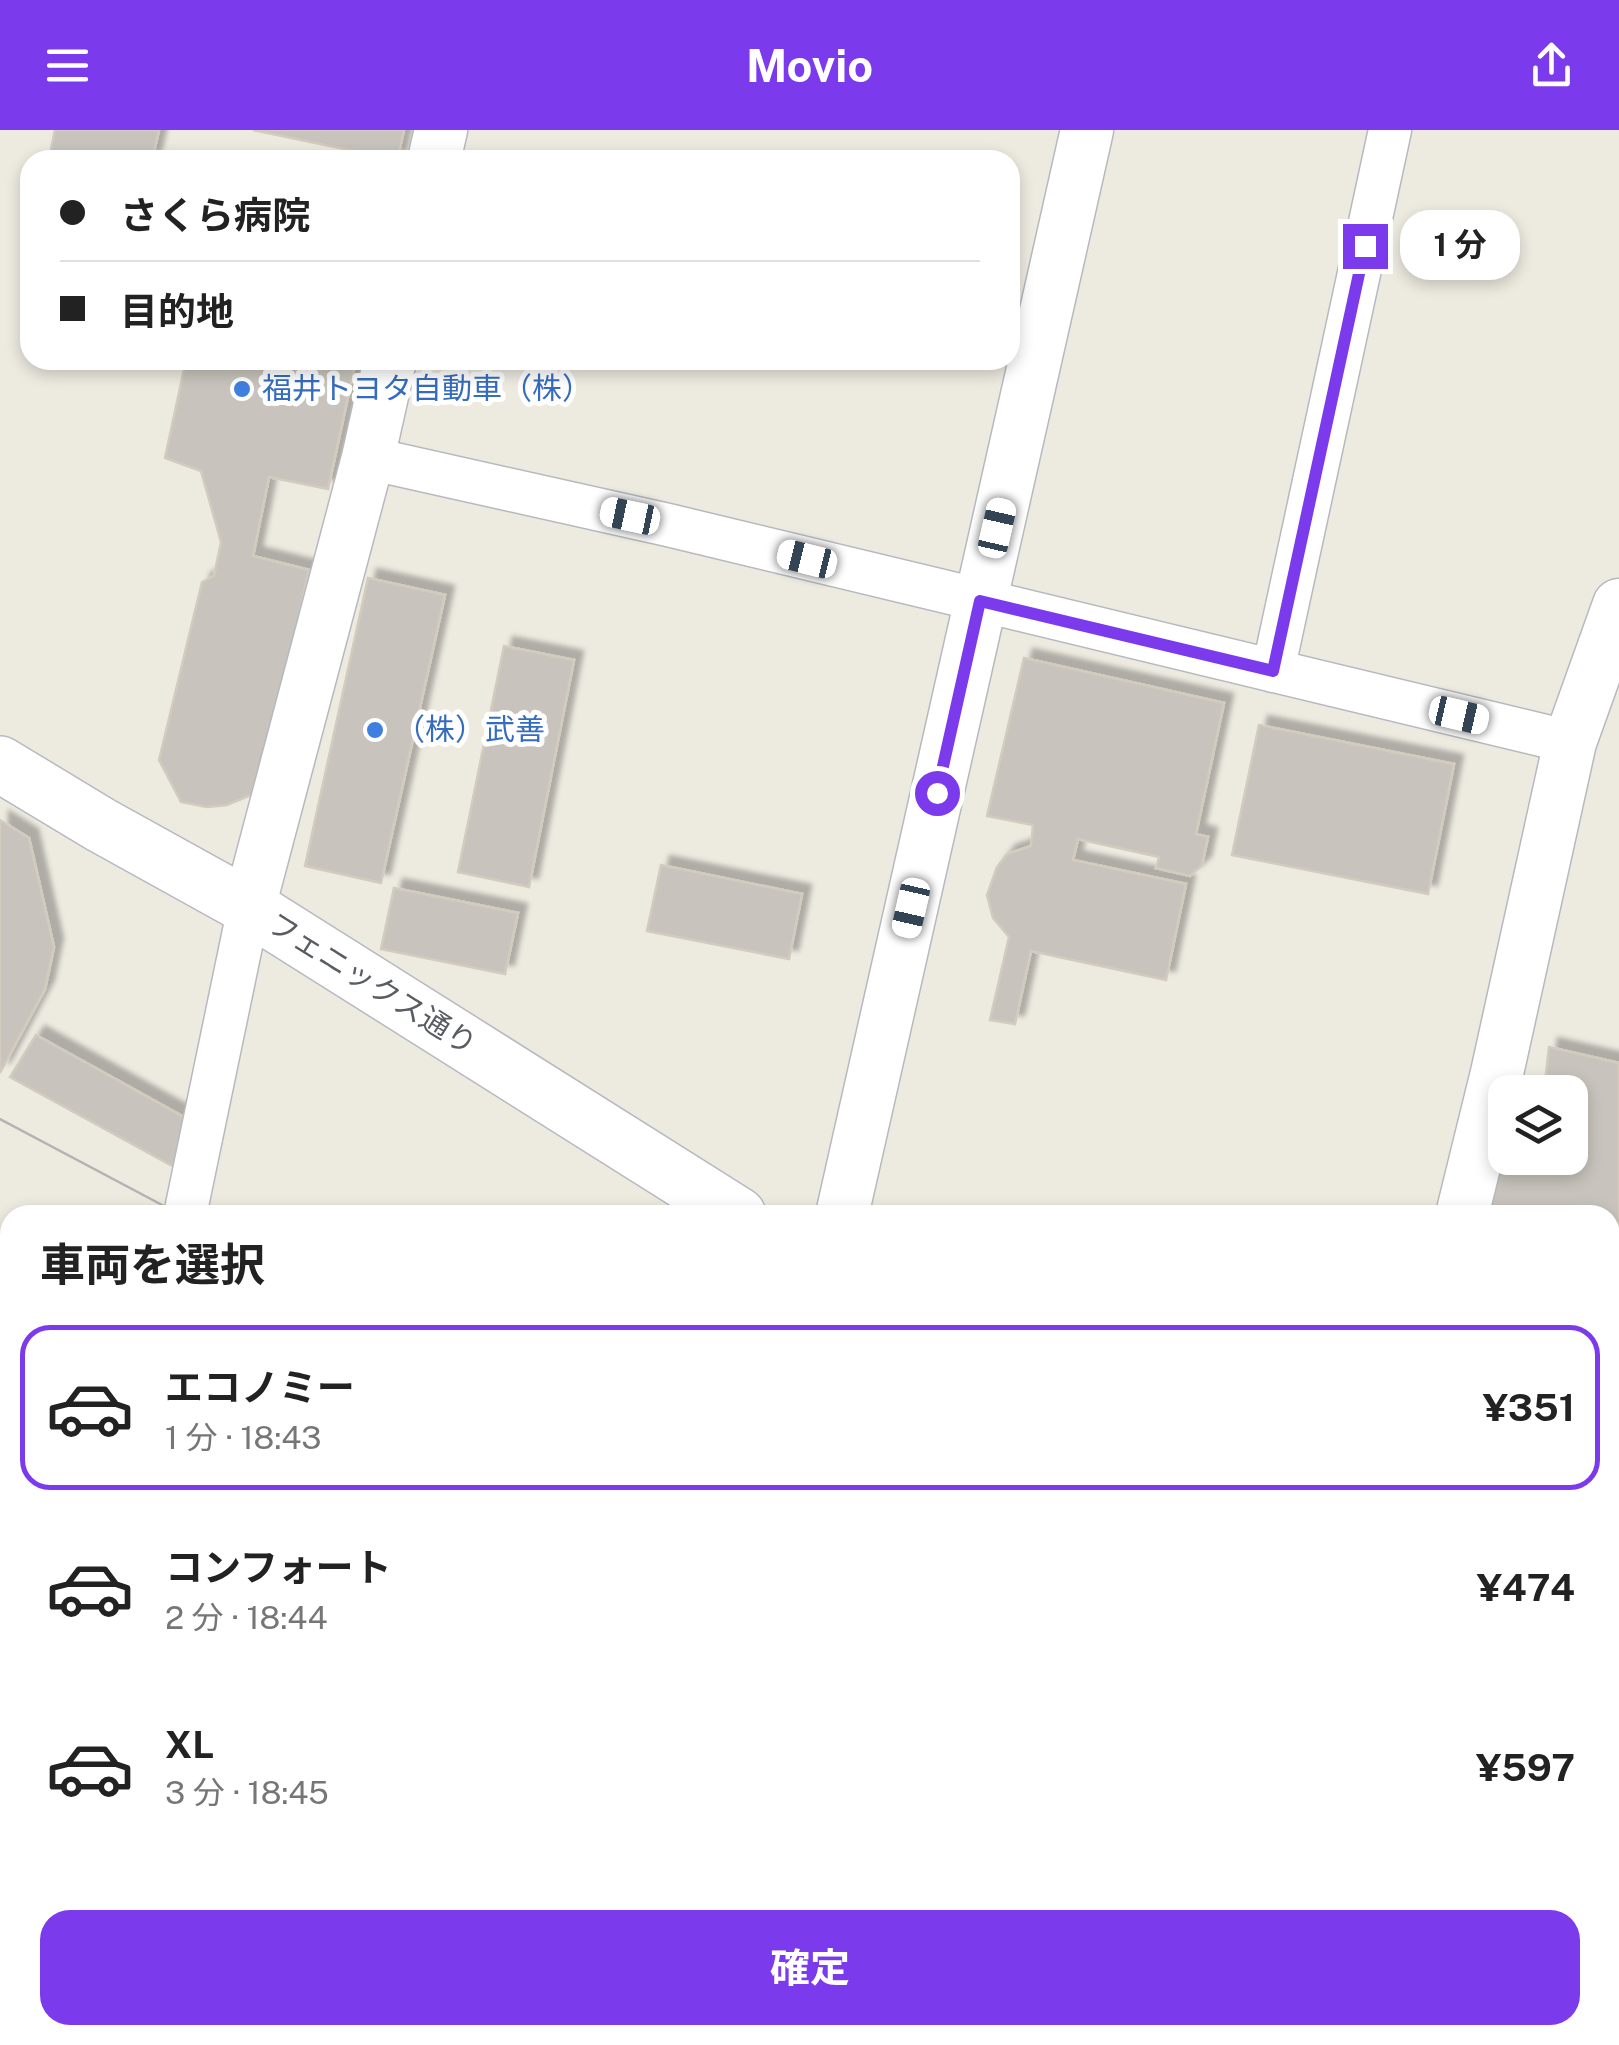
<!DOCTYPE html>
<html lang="ja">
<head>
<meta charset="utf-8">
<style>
  body { margin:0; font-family:"Public Sans","Noto Sans JP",sans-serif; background:#f6f6f6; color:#222; height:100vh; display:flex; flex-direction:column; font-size:38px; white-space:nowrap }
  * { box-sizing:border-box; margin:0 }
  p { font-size:32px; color:#767676 }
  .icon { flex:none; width:55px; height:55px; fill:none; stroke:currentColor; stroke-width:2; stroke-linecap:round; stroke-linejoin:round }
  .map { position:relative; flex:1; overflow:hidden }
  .details { position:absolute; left:0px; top:1075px; width:1620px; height:840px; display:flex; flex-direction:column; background:#fff; border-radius:30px 30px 0 0; box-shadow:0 5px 15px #0003 }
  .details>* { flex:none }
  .top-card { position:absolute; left:20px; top:20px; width:1000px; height:220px; border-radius:30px; box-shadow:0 5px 15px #0003; display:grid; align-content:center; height:220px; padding:0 40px; background:#fff }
  .tools { position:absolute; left:1488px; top:945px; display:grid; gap:20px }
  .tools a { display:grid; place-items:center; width:100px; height:100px; border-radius:20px; background:#fff; box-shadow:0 5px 15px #0003; font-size:50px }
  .end { position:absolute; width:45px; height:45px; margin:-22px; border:12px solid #7c3aed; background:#fff; box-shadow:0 0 0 5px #fff }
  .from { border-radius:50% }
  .bubble { position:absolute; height:70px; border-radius:30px; background:#fff; box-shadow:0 5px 15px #0003; font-size:32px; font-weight:700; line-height:70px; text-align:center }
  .car { position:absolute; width:30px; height:60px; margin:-30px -15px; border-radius:12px; box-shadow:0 0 8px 2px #0007; background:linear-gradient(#fff 24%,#345 0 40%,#fff 0 76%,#345 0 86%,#fff 0) }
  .top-card b { display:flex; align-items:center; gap:35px; height:95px; font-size:38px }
  .top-card b+b { border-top:2px solid #e0e0e0 }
  .top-card i { width:25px; height:25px; background:#222 }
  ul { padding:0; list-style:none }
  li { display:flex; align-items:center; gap:30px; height:165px; margin:0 20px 15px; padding:0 20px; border:5px solid transparent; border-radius:30px }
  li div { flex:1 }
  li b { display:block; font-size:38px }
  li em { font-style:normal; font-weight:700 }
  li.current { border-color:#7c3aed }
  li>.icon { width:90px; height:90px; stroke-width:1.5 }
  h2 { padding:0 40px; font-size:45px; line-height:120px }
  .primary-button { display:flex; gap:20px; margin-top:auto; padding:20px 40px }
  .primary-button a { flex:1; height:115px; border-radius:30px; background:#7c3aed; color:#fff; font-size:40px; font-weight:700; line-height:115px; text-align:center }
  header { display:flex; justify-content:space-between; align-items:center; height:130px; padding:0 40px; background:#7c3aed; color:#fff; font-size:45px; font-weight:700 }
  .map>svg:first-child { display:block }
  .building { fill:#c8c4bd; stroke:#d2cbbe; stroke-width:2.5; filter:url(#shadow) }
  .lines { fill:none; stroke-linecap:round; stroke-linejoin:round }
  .minor-casing { stroke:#b6b9be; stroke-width:45 }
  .tertiary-casing { stroke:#b6b9be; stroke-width:55 }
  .secondary-casing { stroke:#b6bac0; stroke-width:58 }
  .path { stroke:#93c8a1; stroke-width:6; stroke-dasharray:10 5; stroke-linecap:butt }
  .minor { stroke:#fff; stroke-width:42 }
  .tertiary { stroke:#fff; stroke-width:52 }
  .secondary { stroke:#fff; stroke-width:55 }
  .tram { stroke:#b2b3b3; stroke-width:2.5 }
  .route { stroke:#7c3aed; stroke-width:12 }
  .shop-dot { fill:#3f7fe0; stroke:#fff; stroke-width:4 }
  .labels { text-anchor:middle; stroke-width:10; stroke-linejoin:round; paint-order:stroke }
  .shop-label { font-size:30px; fill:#366cbe; stroke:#fff; text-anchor:start }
  .street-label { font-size:30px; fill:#595d62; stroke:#fff }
</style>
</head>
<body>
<header><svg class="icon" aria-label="menu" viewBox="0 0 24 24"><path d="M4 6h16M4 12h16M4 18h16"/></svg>Movio<svg class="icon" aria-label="share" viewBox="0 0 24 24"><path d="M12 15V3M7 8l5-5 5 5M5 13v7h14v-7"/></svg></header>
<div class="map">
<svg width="1619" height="1915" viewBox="0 0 1619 1915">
  <defs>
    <filter id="shadow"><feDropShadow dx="9" dy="-9" stdDeviation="2.5" flood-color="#0004"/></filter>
  </defs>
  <rect width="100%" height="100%" fill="#edeae0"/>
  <path class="building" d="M55 0H159L152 30 49 29Z
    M253 0H404L397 30Z
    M186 230H356L328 359 269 347 253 426 309 440 262 652 251 665 227 675 207 677 181 672 159 630 202 452 214 446 221 412 201 341 165 328Z
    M368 448 445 465 381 753 305 736Z
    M504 516 574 530 529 757 458 742Z
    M1024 528 1224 573 1196 704 1208 707 1202 735 1190 746 1156 738 1159 727 1078 709 1073 730 1186 754 1166 850 1031 821 1015 894 990 890 1009 807 993 788 987 765 997 737 1007 724 1031 716 1033 695 987 686Z
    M1259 595 1454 634 1428 764 1232 725Z
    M0 690 29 708 54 817 45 859 0 943Z
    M661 735 802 764 789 829 647 801Z
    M394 758 518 783 505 844 381 819Z
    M36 905 189 990 178 1039 10 947Z
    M1549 917 1619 933V1434L1610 1457V1085H1483L1505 1015V1028H1570V962H1544Z"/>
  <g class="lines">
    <g class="minor-casing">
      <path id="minor" d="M368 328 668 395 1570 612
        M1273 541 1390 0
        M185 1085 249 777
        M653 1915 655 1905"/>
    </g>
    <g class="tertiary-casing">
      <path id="tertiary" d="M434 30 441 0
        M249 777 368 328 390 230
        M842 1085 1087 0
        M1462 1085 1497 943 1570 612 1619 475"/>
    </g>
    <g class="secondary-casing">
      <path id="secondary" d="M0 634 101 695 249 777 738 1085
        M1610 1626 1619 1632"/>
    </g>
    <path class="path" d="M0 1693 10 1696
      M8 1915 11 1905
      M610 1915 612 1905
      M1277 1915 1279 1905"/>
    <use href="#minor" class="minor"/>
    <use href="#tertiary" class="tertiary"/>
    <use href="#secondary" class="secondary"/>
    <path class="tram" d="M0 989 181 1085
      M1610 1875 1619 1880"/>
  </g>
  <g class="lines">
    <path class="route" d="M937 663 980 471 1273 541 1365 116"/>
  </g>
  <g class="shop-dot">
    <circle cx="242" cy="259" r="10"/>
    <circle cx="375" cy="600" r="10"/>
  </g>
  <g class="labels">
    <g class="shop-label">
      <text x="262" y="269">福井トヨタ自動車（株）</text>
      <text x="395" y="610">（株）武善</text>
    </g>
    <g class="street-label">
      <text transform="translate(372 854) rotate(32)" y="10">フェニックス通り</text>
    </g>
  </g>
</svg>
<div class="tools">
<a><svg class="icon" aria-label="layers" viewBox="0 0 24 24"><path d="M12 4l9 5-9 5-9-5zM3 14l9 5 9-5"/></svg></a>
</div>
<i class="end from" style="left:937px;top:663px"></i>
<i class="end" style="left:1365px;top:116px"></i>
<div class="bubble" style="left:1400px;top:80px;width:120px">1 分</div>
<i class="car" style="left:630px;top:386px;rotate:282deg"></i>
<i class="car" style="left:997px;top:398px;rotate:13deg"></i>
<i class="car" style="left:807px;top:429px;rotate:284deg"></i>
<i class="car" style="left:1459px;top:585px;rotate:103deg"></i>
<i class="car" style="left:911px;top:778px;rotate:193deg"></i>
<div class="top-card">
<b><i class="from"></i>さくら病院</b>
<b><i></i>目的地</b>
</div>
<section class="details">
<h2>車両を選択</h2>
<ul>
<li class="current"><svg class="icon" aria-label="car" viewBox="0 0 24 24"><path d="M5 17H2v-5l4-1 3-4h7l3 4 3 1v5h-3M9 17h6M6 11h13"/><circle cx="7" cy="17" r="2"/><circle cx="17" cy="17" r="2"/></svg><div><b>エコノミー</b><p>1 分 · 18:43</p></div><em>¥351</em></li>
<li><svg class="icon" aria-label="car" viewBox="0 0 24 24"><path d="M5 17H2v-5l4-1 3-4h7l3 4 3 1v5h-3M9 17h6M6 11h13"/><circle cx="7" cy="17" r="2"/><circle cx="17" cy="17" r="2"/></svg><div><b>コンフォート</b><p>2 分 · 18:44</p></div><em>¥474</em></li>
<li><svg class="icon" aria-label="car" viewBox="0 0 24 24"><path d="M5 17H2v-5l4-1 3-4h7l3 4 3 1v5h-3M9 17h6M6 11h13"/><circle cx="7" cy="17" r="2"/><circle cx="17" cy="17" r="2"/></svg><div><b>XL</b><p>3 分 · 18:45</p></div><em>¥597</em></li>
</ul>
<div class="primary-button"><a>確定</a></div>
</section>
</div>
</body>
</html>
